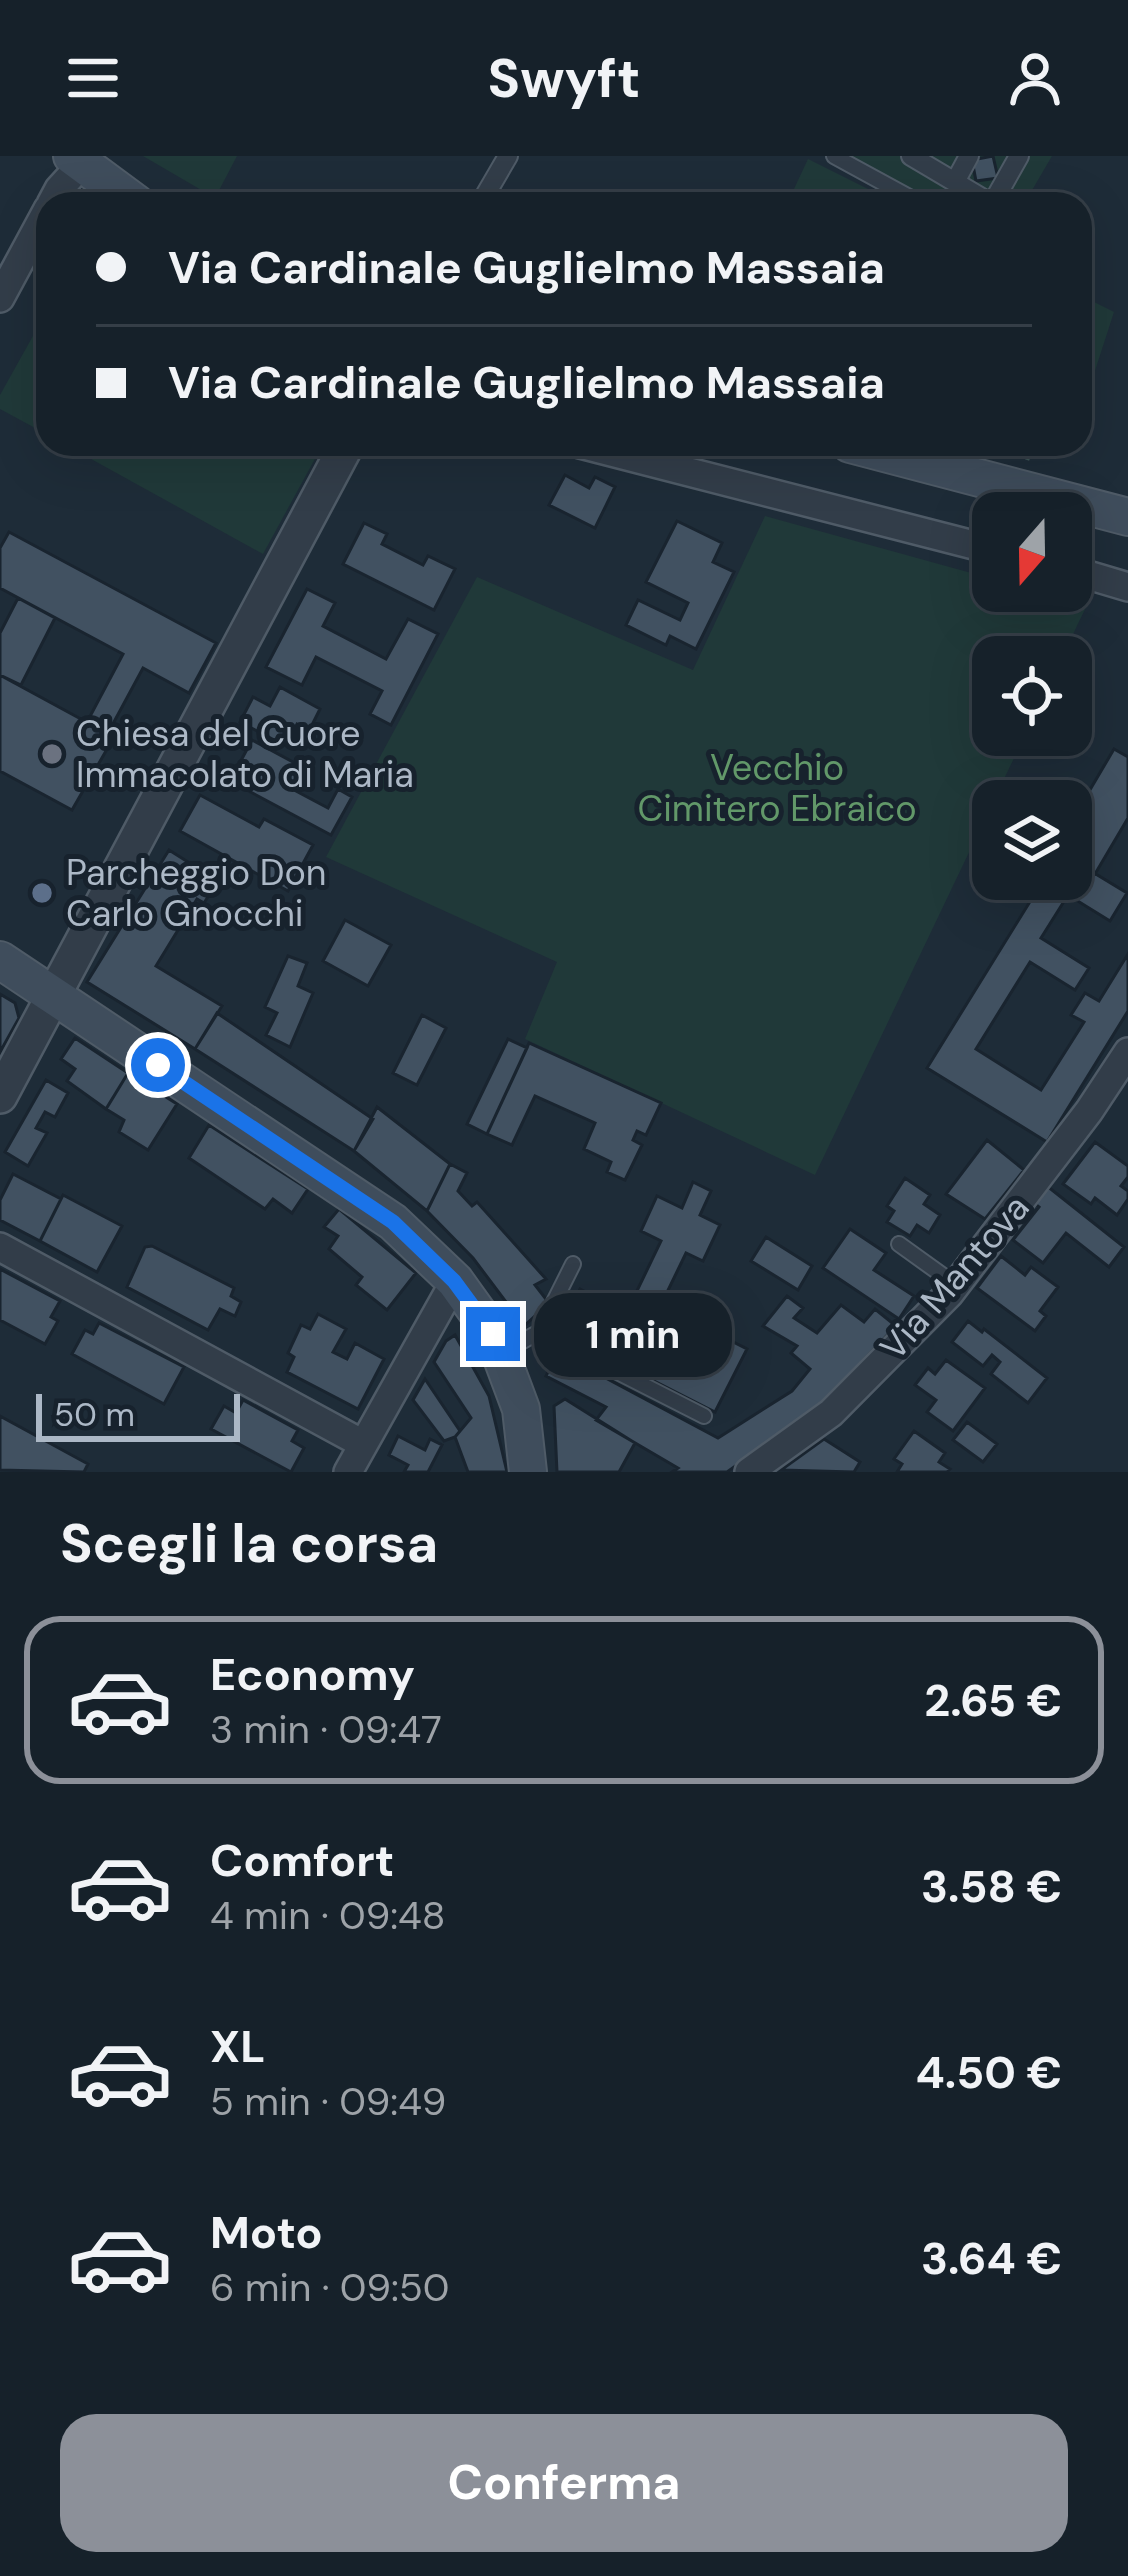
<!DOCTYPE html>
<html lang="it">
<head>
<meta charset="utf-8">
<style>
  body { margin:0; font-family:"DM Sans",sans-serif; background:#232e36; color:#f1f3f6; height:100vh; display:flex; flex-direction:column; font-size:45px; white-space:nowrap }
  * { box-sizing:border-box; margin:0 }
  p { font-size:39px; color:#9ea3a8 }
  .icon { flex:none; width:66px; height:66px; fill:none; stroke:currentColor; stroke-width:2; stroke-linecap:round; stroke-linejoin:round }
  .map { position:relative; height:1316px; overflow:hidden }
  .details { display:flex; flex-direction:column; background:#16212a; flex:1 }
  .details>* { flex:none }
  .banner { position:absolute; left:36px; top:36px; width:1056px; height:264px; border-radius:36px; box-shadow:0 12px 48px #0002,0 0 0 3px #353e47; display:grid; align-content:center; height:264px; padding:0 60px; background:#16212a }
  .needle { width:78px; rotate:200deg }
  .tools { position:absolute; left:972px; top:336px; display:grid; gap:24px }
  .tools a { display:grid; place-items:center; width:120px; height:120px; border-radius:24px; background:#16212a; box-shadow:0 12px 48px #0002,0 0 0 3px #353e47; font-size:60px }
  .scale { position:absolute; left:36px; bottom:30px; width:204px; box-sizing:border-box; padding-left:12px; border:6px solid #acb8c6; border-top:0; font-size:33px; line-height:42px; white-space:nowrap; color:#acb8c6; -webkit-text-stroke:9px #17222d; paint-order:stroke }
  .end { position:absolute; width:54px; height:54px; margin:-27px; border:15px solid #1a73e8; background:#fff; box-shadow:0 0 0 6px #fff }
  .from { border-radius:50% }
  .bubble { position:absolute; height:84px; border-radius:36px; background:#16212a; box-shadow:0 12px 48px #0002,0 0 0 3px #353e47; font-size:39px; font-weight:700; line-height:84px; text-align:center }
  .banner b { display:flex; align-items:center; gap:42px; height:114px; font-size:45px }
  .banner b+b { border-top:3px solid #353e47 }
  .banner i { width:30px; height:30px; background:#f1f3f6 }
  ul { padding:0; list-style:none }
  li { display:flex; align-items:center; gap:36px; height:168px; margin:0 24px 18px; padding:0 36px; border:6px solid transparent; border-radius:36px }
  li div { flex:1 }
  li b { display:block; font-size:45px }
  li em { font-style:normal; font-weight:700 }
  li.on { border-color:#8c9099 }
  li>.icon { width:108px; height:108px; stroke-width:1.5 }
  h2 { padding:0 60px; font-size:54px; line-height:144px }
  .cta { display:flex; gap:24px; margin-top:auto; padding:24px 60px }
  .cta a { flex:1; height:138px; border-radius:36px; background:#8c9099; color:#fff; font-size:48px; font-weight:700; line-height:138px; text-align:center }
  header { display:flex; justify-content:space-between; align-items:center; height:156px; padding:0 60px; background:#16212a; font-size:54px; font-weight:700 }
  .map>svg:first-child { display:block }
  .green { fill:#203939 }
  .building { fill:#415161; stroke:#19242f; stroke-width:3 }
  .lines { fill:none; stroke-linecap:round; stroke-linejoin:round }
  .service-casing { stroke:#4f5b67; stroke-width:18 }
  .pedestrian-casing { stroke:#4f5b67; stroke-width:22 }
  .minor-casing { stroke:#4f5b67; stroke-width:32 }
  .tertiary-casing { stroke:#4f5b67; stroke-width:38 }
  .secondary-casing { stroke:#4f5b67; stroke-width:40 }
  .path { stroke:#3e5657; stroke-width:4.5; stroke-dasharray:9 9; stroke-linecap:butt }
  .service { stroke:#323d49; stroke-width:14 }
  .pedestrian { stroke:#323d49; stroke-width:18 }
  .minor { stroke:#323d49; stroke-width:27 }
  .tertiary { stroke:#323d49; stroke-width:33 }
  .secondary { stroke:#3f4d5c; stroke-width:36 }
  .route { stroke:#1a73e8; stroke-width:15 }
  .worship-dot { fill:#6b7280; stroke:#17222d; stroke-width:4.5 }
  .service-dot { fill:#5c6f8a; stroke:#17222d; stroke-width:4.5 }
  .labels { text-anchor:middle; stroke-width:10; stroke-linejoin:round; paint-order:stroke }
  .poi-label { font-size:36px; fill:#acb8c6; stroke:#17222d; text-anchor:start }
  .park-label { font-size:36px; fill:#629869; stroke:#17222d }
  .street-label { font-size:36px; fill:#acb8c6; stroke:#17222d }
</style>
</head>
<body>
<header><svg class="icon" aria-label="menu" viewBox="0 0 24 24"><path d="M4 6h16M4 12h16M4 18h16"/></svg>Swyft<svg class="icon" aria-label="person" viewBox="0 0 24 24"><circle cx="12" cy="8" r="4"/><path d="M4 21q1-7 8-7t8 7"/></svg></header>
<div class="map">
<svg width="1128" height="1316" viewBox="0 0 1128 1316">
  <rect width="100%" height="100%" fill="#1e2c38"/>
  <path class="green" d="M143 0H237L215 42Z
    M845 0H1052L1024 48H930Z
    M808 3 898 48H787Z
    M1080 139 1114 156 1080 261Z
    M48 153V279L0 253V239Z
    M64 288H323L263 398Z
    M765 360 993 423V435H1041L1088 447 1062 501H993V579H1025L815 1019 525 883 557 806 326 701 477 421 693 514Z"/>
  <path class="building" d="M993 0 998 22 976 25 972 4Z
    M565 319 589 332 595 321 615 331 595 372 549 349Z
    M677 365 722 387 713 406 734 416 696 493 670 480 666 489 626 469 638 444 680 464 688 447 646 426Z
    M364 367 387 378 382 388 423 409 428 400 455 413 434 454 343 408Z
    M9 376 216 487 189 537 143 512 108 577 87 566 123 498 0 432V392Z
    M307 433 335 447 323 470 386 503 408 463 438 478 391 569 370 558 382 535 316 501 302 529 266 511Z
    M18 442 55 462 21 529 0 519V477Z
    M0 519 114 581 72 654 0 615Z
    M280 531 320 553 309 575 297 568 294 574 289 571 280 587 240 566 253 541 270 550Z
    M252 584 306 613 294 634 328 652 338 633 352 641 331 679 230 625Z
    M1114 593 1128 601V662L1095 718 1071 703V666Z
    M200 639 259 671 264 663 313 689 288 735 180 675Z
    M169 694 218 725 204 747 197 743 156 810 222 850 195 893 87 826Z
    M1071 703 1127 737 1110 765 1068 739 1041 782 1089 812 1075 834 1030 806 976 893 1041 934 1084 866 1071 859 1085 837 1099 845 1128 798V855L1047 986 927 912 1044 723H1071Z
    M345 764 391 789 368 830 323 805Z
    M288 800 307 807 298 830 313 837 290 891 266 879 277 857 265 851Z
    M0 838 15 847 19 862 0 896Z
    M217 857 373 963 354 995 195 893Z
    M422 859 446 872 417 929 393 917Z
    M75 882 128 917 106 953 67 925 75 913 61 903Z
    M508 883 527 892 487 978 467 968Z
    M529 887 661 947 646 979 637 975 633 984 642 989 625 1024 607 1016 611 1006 584 993 595 967 535 940 512 989 487 978Z
    M128 917 177 948 148 994 119 976 124 964 106 953Z
    M46 924 68 937 55 961 45 956 36 972 47 977 28 1010 5 996Z
    M377 951 450 1008 427 1055 354 995Z
    M209 969 308 1033 292 1057 273 1043 265 1053 189 1002Z
    M987 984 1024 1014 985 1063 946 1038Z
    M1095 986 1128 1010V1021L1121 1030 1128 1035V1043L1117 1059 1095 1042 1091 1048 1063 1028Z
    M450 1008 467 1017 458 1035 472 1050 477 1046 546 1123 535 1129 549 1147 524 1170 473 1102 427 1055Z
    M13 1018 61 1043 40 1085 0 1064V1044Z
    M905 1022 930 1039 924 1048 940 1059 929 1077 917 1069 910 1080 887 1066 894 1055 887 1050Z
    M693 1026 711 1035 700 1059 720 1069 703 1105 686 1097 659 1153 634 1141 661 1085 641 1075 657 1040 682 1052Z
    M1047 1030 1124 1091 1109 1111 1066 1077 1043 1107 1013 1084 1039 1051 1034 1047Z
    M63 1039 122 1070 97 1116 40 1085Z
    M339 1053 416 1117 387 1154 356 1129 362 1121 329 1093 338 1080 324 1071Z
    M850 1073 886 1097 874 1114 914 1140 899 1163 823 1112Z
    M766 1081 812 1110 798 1134 751 1105Z
    M152 1090 234 1132 231 1140 241 1146 235 1160 220 1153 208 1174 127 1131 145 1091Z
    M1001 1100 1025 1119 1031 1111 1058 1131 1040 1155 1046 1160 1035 1175 977 1132Z
    M0 1113 60 1145 51 1161 58 1165 45 1188 0 1164Z
    M580 1133 666 1177 676 1157 747 1193 715 1256 558 1176Z
    M787 1140 803 1152 794 1162 817 1177 841 1149 864 1166 875 1153 896 1170 820 1250 727 1316H672L678 1312 596 1264 606 1251 546 1220 557 1196 718 1282 792 1235 810 1213 791 1197 797 1190 763 1170Z
    M318 1158 346 1173 333 1196 347 1203 355 1187 384 1203 358 1253 287 1216 294 1201 288 1197 301 1169 310 1173Z
    M968 1165 982 1176 984 1173 1047 1222 1028 1247 991 1218 1000 1206 992 1199 983 1210 952 1186Z
    M99 1167 184 1211 164 1248 72 1198 85 1174 93 1178Z
    M455 1179 489 1240 507 1316H468L455 1281 471 1262 434 1206 446 1185Z
    M946 1204 985 1232 953 1275 927 1256 936 1244 915 1229 928 1212 935 1218Z
    M425 1223 460 1275 455 1281 444 1285 413 1244Z
    M565 1243 635 1287 619 1316H557L554 1250Z
    M243 1244 298 1274 292 1285 304 1292 291 1316 211 1273 224 1250 236 1257Z
    M0 1260 88 1308 84 1316 0 1314Z
    M967 1266 997 1288 983 1306 953 1284Z
    M914 1275 945 1297 939 1306 950 1313 947 1316H897L902 1308 894 1303Z
    M398 1280 425 1294 430 1283 442 1289 428 1316H404L408 1309 389 1299Z
    M824 1283 860 1306 854 1316 781 1314Z"/>
  <g class="lines">
    <g class="service-casing">
      <path id="service" d="M834 0 922 48
        M899 1088 956 1129
        M539 1176 704 1260
        M505 1195 539 1176 573 1108"/>
    </g>
    <g class="pedestrian-casing">
      <path id="pedestrian" d="M911 0 992 48 1019 0
        M955 26 969 0
        M480 48 508 0"/>
    </g>
    <g class="minor-casing">
      <path id="minor" d="M51 48 59 33 81 9
        M0 142 48 53
        M580 288 993 394
        M1071 414 1128 431
        M0 1091 363 1288
        M348 1316 455 1125
        M749 1316 831 1257 949 1138 1089 955 1128 896"/>
    </g>
    <g class="tertiary-casing">
      <path id="tertiary" d="M0 940 347 288"/>
    </g>
    <g class="secondary-casing">
      <path id="secondary" d="M72 0 137 48
        M850 288 1128 361
        M0 804 393 1066 455 1125 493 1178 521 1253 528 1316"/>
    </g>
    <path class="path" d="M1027 304 1033 288"/>
    <use href="#service" class="service"/>
    <use href="#pedestrian" class="pedestrian"/>
    <use href="#minor" class="minor"/>
    <use href="#tertiary" class="tertiary"/>
    <use href="#secondary" class="secondary"/>
  </g>
  <g class="lines">
    <path class="route" d="M158 909 393 1066 454 1125 493 1178"/>
  </g>
  <circle class="worship-dot" cx="52" cy="598" r="12"/>
  <circle class="service-dot" cx="42" cy="737" r="12"/>
  <g class="labels">
    <g class="poi-label">
      <text x="76" y="590">Chiesa del Cuore<tspan x="76" dy="41">Immacolato di Maria</tspan></text>
      <text x="66" y="729">Parcheggio Don<tspan x="66" dy="41">Carlo Gnocchi</tspan></text>
    </g>
    <g class="park-label">
      <text x="777" y="624">Vecchio<tspan x="777" dy="41">Cimitero Ebraico</tspan></text>
    </g>
    <g class="street-label">
      <text transform="translate(954 1121) rotate(-49)" y="13">Via Mantova</text>
    </g>
  </g>
</svg>
<div class="tools">
<a><svg class="needle" viewBox="-14 -14 28 28"><path d="M0-13l5 13h-10z" fill="#e53935"/><path d="M0 13l5-13h-10z" fill="#9ea3a8"/></svg></a>
<a><svg class="icon" aria-label="locate" viewBox="0 0 24 24"><circle cx="12" cy="12" r="6"/><path d="M12 2v4M12 18v4M2 12h4M18 12h4"/></svg></a>
<a><svg class="icon" aria-label="layers" viewBox="0 0 24 24"><path d="M12 4l9 5-9 5-9-5zM3 14l9 5 9-5"/></svg></a>
</div>
<div class="scale">50 m</div>
<i class="end from" style="left:158px;top:909px"></i>
<i class="end" style="left:493px;top:1178px"></i>
<div class="bubble" style="left:534px;top:1137px;width:198px">1 min</div>
<div class="banner">
<b><i class="from"></i>Via Cardinale Guglielmo Massaia</b>
<b><i></i>Via Cardinale Guglielmo Massaia</b>
</div>
</div>
<section class="details">
<h2>Scegli la corsa</h2>
<ul>
<li class="on"><svg class="icon" aria-label="car" viewBox="0 0 24 24"><path d="M5 17H2v-5l4-1 3-4h7l3 4 3 1v5h-3M9 17h6M6 11h13"/><circle cx="7" cy="17" r="2"/><circle cx="17" cy="17" r="2"/></svg><div><b>Economy</b><p>3 min · 09:47</p></div><em>2.65 €</em></li>
<li><svg class="icon" aria-label="car" viewBox="0 0 24 24"><path d="M5 17H2v-5l4-1 3-4h7l3 4 3 1v5h-3M9 17h6M6 11h13"/><circle cx="7" cy="17" r="2"/><circle cx="17" cy="17" r="2"/></svg><div><b>Comfort</b><p>4 min · 09:48</p></div><em>3.58 €</em></li>
<li><svg class="icon" aria-label="car" viewBox="0 0 24 24"><path d="M5 17H2v-5l4-1 3-4h7l3 4 3 1v5h-3M9 17h6M6 11h13"/><circle cx="7" cy="17" r="2"/><circle cx="17" cy="17" r="2"/></svg><div><b>XL</b><p>5 min · 09:49</p></div><em>4.50 €</em></li>
<li><svg class="icon" aria-label="car" viewBox="0 0 24 24"><path d="M5 17H2v-5l4-1 3-4h7l3 4 3 1v5h-3M9 17h6M6 11h13"/><circle cx="7" cy="17" r="2"/><circle cx="17" cy="17" r="2"/></svg><div><b>Moto</b><p>6 min · 09:50</p></div><em>3.64 €</em></li>
</ul>
<div class="cta"><a>Conferma</a></div>
</section>
</body>
</html>
